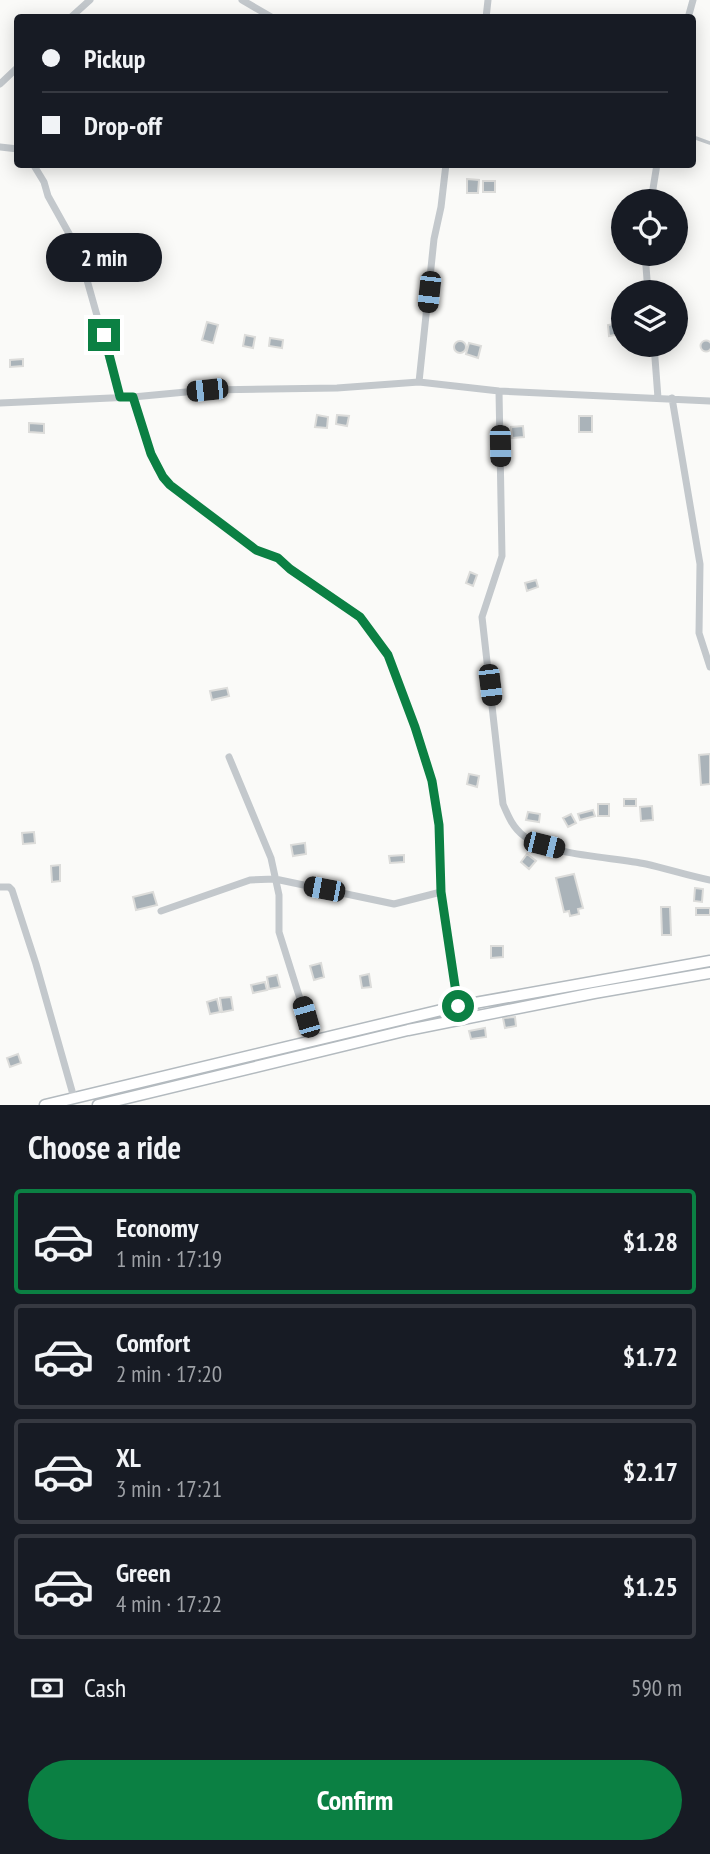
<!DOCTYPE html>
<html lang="en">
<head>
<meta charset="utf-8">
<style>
  body { margin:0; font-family:"PT Sans Narrow",sans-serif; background:#20242c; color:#f1f3f6; height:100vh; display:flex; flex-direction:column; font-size:26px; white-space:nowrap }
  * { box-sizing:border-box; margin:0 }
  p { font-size:23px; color:#9ea1a6 }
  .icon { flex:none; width:38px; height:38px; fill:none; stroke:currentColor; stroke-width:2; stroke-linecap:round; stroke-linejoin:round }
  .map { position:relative; height:1105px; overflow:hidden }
  .details { display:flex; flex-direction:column; background:#171b24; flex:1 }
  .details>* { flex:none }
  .hud { position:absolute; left:14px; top:14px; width:682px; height:154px; border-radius:7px; box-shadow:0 4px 18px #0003; display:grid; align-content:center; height:154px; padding:0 28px; background:#171b24 }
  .fabs { position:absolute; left:611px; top:189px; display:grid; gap:14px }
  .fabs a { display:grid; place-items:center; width:77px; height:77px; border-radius:50%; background:#171b24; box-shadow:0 4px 18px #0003; font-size:35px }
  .end { position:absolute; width:32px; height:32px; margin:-16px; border:9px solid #0b8043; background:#fff; box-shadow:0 0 0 4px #fff }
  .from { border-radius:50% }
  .bubble { position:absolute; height:49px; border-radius:24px; background:#171b24; box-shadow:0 4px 18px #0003; font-size:23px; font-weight:700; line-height:49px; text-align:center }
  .car { position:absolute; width:21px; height:42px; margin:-21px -10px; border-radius:9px; box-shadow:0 0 5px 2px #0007; background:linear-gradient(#222 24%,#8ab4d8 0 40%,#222 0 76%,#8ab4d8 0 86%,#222 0) }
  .hud b { display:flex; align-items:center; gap:24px; height:66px; font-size:26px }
  .hud b+b { border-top:2px solid #363941 }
  .hud i { width:18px; height:18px; background:#f1f3f6 }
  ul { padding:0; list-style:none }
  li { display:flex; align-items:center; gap:21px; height:105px; margin:0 14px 10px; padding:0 14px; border:4px solid #363941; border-radius:7px }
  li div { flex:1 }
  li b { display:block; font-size:26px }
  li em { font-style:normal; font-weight:700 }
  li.active { border-color:#0b8043 }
  li>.icon { width:63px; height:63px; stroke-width:1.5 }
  h2 { padding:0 28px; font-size:32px; line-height:84px }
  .pay { display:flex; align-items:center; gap:18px; height:77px; padding:0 28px; font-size:26px }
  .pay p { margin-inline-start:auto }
  .button { display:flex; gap:14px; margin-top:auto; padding:14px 28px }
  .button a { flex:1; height:80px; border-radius:42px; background:#0b8043; color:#fff; font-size:28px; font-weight:700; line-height:80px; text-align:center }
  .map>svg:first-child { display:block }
  .building { fill:#aab3b9; stroke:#dcdcda; stroke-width:2 }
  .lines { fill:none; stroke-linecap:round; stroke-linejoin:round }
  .secondary-casing { stroke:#b3babf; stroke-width:13 }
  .service { stroke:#c3c8cc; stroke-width:3.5 }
  .minor { stroke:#c3c8cc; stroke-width:7 }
  .secondary { stroke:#fff; stroke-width:10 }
  .route { stroke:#0b8043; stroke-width:9 }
</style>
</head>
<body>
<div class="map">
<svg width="710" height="1105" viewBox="0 0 710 1105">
  <rect width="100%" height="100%" fill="#fafaf8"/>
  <path class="building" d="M467 179 479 180 478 193H467Z
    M483 181H495V192H483Z
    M207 322 218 325 213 343 202 340Z
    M620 323 621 334 609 336 608 325Z
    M245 335 255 337 253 348 243 346Z
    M270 338 283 340 282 348 269 346Z
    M700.5 346a5.5 5.5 0 1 1 11 0a5.5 5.5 0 1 1-11 0Z
    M454 347a6 6 0 1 1 12 0a6 6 0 1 1-12 0Z
    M469 343 481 346 478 358 466 354Z
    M23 359V366L10 367V360Z
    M317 415 328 417 327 428 315 427Z
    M337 415 349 416 347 426 336 424Z
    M579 416H592V432H579Z
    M29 423 44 424V433L29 432Z
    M523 426 524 437 512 438 511 427Z
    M470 572 477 575 473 586 466 583Z
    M536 580 538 587 527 591 525 583Z
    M227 688 229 696 212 700 210 691Z
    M710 754V784L701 785 699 755Z
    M469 774 479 776 477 787 467 784Z
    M624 799H636V806H624Z
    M598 804H609V816H598Z
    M652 806 653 820 641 821 640 807Z
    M593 810 595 816 580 820 578 814Z
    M528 812 540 814 539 822 526 820Z
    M571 814 576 823 568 827 563 818Z
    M34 832 35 843 23 844 22 833Z
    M305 843 306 854 293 856 291 845Z
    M527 854 536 861 529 869 521 862Z
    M404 855V862L390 863 389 856Z
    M60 865V881L52 882 51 866Z
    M574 874 583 908 578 909 579 914 570 916 569 911 564 912 556 878Z
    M695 888 703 889 702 902 694 901Z
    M153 892 157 905 136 910 133 897Z
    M661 907H670L671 935H662Z
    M696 908H710V915H696Z
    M491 946H503V957L491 958Z
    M321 963 324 977 314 980 310 966Z
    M369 974 371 987 362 988 360 976Z
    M277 975 280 987 269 989 267 977Z
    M265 982 267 990 253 993 251 985Z
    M231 997 233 1010 222 1012 220 998Z
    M217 999 220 1012 210 1014 207 1002Z
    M515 1017 516 1026 505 1028 503 1018Z
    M485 1028 486 1037 471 1039 469 1031Z
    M18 1054 21 1063 10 1067 7 1058Z"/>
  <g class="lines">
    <g class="secondary-casing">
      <path id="secondary" d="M45 1105 458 1006 710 961
        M98 1105 408 1030 594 993 710 973"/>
    </g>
    <path class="service" d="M693 137 710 143"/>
    <path class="minor" d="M242 0 273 18
      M70 18 90 0
      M486 18 488 0
      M688 18 693 0
      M0 84 18 67
      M0 147 18 149
      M33 164 44 182 48 196 72 239 85 273 120 397
      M651 201 657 164
      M645 254 648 292
      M654 345 658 398
      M419 382 434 239 441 207 446 164
      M499 391 502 556 482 617 503 804C508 816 513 828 524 836 550 856 614 857 646 864 668 869 689 876 710 880
      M133 397 151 454 157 468 170 485 256 550 278 558 290 569 360 617 388 655 415 727 432 781 439 825 441 892 458 1006 463 1019
      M672 398 700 564 699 633 710 667
      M0 403 133 397 207 390 337 388 419 382 499 391 710 401
      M229 757 271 858 279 895V932L313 1040
      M0 887H9L12 890 36 964 74 1098
      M161 911 250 880 275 879 394 904 441 892"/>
    <use href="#secondary" class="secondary"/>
  </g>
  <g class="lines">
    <path class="route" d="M104 335 120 397H133L151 454 163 477 170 485 256 550 278 558 290 569 360 617 388 655 415 727 432 781 439 825 441 892 458 1006"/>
  </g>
</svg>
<div class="fabs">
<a><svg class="icon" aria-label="locate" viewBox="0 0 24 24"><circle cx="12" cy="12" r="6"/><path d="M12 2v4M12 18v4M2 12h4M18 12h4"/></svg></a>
<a><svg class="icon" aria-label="layers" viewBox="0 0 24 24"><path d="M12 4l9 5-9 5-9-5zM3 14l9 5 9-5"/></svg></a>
</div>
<i class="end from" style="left:458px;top:1006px"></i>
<i class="end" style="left:104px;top:335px"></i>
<div class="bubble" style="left:46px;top:233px;width:116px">2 min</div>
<i class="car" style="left:429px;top:292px;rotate:186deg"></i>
<i class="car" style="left:207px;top:390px;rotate:264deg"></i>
<i class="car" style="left:500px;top:446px;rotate:179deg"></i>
<i class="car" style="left:490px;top:685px;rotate:173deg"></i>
<i class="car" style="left:544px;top:845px;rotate:104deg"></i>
<i class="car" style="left:324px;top:889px;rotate:281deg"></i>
<i class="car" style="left:306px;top:1017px;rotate:344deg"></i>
<div class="hud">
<b><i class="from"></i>Pickup</b>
<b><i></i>Drop-off</b>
</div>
</div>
<section class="details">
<h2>Choose a ride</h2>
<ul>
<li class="active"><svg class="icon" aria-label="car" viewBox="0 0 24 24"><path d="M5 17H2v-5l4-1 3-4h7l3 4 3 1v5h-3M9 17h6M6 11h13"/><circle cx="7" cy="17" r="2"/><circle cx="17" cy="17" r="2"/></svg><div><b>Economy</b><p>1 min · 17:19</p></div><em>$1.28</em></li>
<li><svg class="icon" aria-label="car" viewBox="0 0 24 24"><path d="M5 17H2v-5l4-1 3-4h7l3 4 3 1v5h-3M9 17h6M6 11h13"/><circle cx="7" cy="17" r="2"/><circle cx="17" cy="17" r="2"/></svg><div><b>Comfort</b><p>2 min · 17:20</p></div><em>$1.72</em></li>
<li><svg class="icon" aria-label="car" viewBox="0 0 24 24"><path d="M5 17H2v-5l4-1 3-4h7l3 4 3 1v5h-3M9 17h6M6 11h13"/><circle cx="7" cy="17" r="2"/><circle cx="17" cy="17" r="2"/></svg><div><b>XL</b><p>3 min · 17:21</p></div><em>$2.17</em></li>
<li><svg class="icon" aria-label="car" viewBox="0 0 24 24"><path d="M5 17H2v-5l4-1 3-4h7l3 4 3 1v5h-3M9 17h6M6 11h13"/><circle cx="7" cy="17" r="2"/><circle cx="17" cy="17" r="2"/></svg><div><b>Green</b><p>4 min · 17:22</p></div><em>$1.25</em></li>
</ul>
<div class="pay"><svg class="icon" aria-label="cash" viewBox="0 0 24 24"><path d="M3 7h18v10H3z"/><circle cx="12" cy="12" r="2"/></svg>Cash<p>590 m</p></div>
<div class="button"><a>Confirm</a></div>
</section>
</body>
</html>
